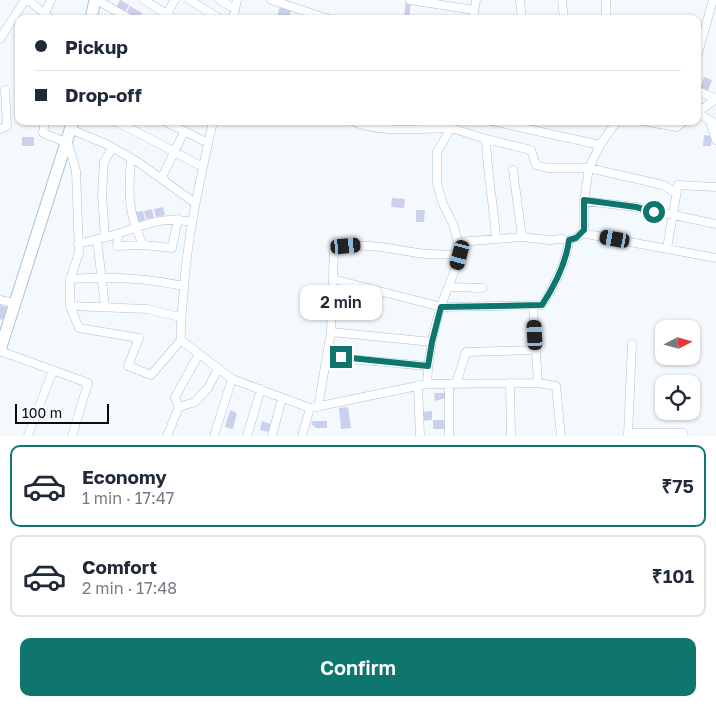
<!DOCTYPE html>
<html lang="en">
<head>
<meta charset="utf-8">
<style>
  body { margin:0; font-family:"Golos Text",sans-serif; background:#f6f6f7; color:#1f2937; height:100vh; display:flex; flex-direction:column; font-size:19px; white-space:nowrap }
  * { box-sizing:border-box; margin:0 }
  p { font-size:16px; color:#747a83 }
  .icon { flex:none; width:28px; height:28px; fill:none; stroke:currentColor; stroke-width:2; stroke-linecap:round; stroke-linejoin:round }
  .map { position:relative; height:436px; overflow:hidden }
  .side { display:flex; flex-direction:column; background:#fff; flex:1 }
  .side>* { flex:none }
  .hud { position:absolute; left:15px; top:15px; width:686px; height:110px; border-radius:10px; box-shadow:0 1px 4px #0004; display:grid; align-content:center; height:110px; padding:0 20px; background:#fff }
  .needle { width:32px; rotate:84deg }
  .controls { position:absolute; left:655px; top:320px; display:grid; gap:10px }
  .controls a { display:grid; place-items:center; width:45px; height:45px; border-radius:10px; background:#fff; box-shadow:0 1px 4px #0004; font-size:25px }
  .scale { position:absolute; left:15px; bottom:12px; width:94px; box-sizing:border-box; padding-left:5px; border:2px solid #050d14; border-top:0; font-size:14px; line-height:18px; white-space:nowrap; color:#050d14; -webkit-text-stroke:4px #f4f9fe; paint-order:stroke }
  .end { position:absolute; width:22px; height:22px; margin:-11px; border:6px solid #0f766e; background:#fff; box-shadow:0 0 0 2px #fff }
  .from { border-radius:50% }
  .bubble { position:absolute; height:35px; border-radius:10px; background:#fff; box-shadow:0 1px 4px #0004; font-size:16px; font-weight:600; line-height:35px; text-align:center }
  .car { position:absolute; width:15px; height:30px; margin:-15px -8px; border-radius:6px; box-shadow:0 0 4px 1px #0007; background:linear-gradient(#222 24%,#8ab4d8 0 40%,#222 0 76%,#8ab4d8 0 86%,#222 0) }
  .hud b { display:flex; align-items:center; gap:18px; height:48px; font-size:19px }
  .hud b+b { border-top:1px solid #e0e1e3 }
  .hud i { width:12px; height:12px; background:#1f2937 }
  ul { padding:9px 0 0; list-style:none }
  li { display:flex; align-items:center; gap:15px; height:82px; margin:0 10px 8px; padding:0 10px; border:2px solid #e0e1e3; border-radius:10px }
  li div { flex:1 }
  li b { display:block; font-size:19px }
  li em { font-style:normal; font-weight:600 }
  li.current { border-color:#0f766e }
  li>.icon { width:45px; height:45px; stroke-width:1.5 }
  .primary-button { display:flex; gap:10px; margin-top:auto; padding:10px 20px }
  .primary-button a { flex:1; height:58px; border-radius:10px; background:#0f766e; color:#fff; font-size:20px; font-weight:600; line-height:58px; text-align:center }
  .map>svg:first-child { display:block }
  .building { fill:#cbd1ed }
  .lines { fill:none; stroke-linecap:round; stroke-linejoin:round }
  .street-casing { stroke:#aac2d6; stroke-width:9 }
  .secondary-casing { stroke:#aac2d6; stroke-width:13 }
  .street { stroke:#fff; stroke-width:8 }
  .secondary { stroke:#fff; stroke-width:11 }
  .route { stroke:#0f766e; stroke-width:6 }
</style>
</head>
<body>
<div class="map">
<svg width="716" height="436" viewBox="0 0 716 436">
  <rect width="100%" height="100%" fill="#f4f9fe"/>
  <path class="building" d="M120 0 129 5 125 13 116 8Z
    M406 1 411 2 409 17 404 16Z
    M130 6 142 13 139 19H134L126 14Z
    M280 6 291 9 289 19 277 17Z
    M704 77 712 80 708 91 700 88Z
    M704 135 712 136 711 146H703Z
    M22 137H34V146H22Z
    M392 198 405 199 404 208 391 207Z
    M163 207 165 215 156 217 154 209Z
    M152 209 154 218 146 219 144 211Z
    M416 210H425L424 222H416Z
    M143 211 145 220 138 222 136 212Z
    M0 305 7 307 3 320 0 319Z
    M434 393H445L446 398 435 401Z
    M348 407 351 428 341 429 339 408Z
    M230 410 237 413 233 429 225 427Z
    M432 411V420L421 421 420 412Z
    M433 420H444L445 429H433Z
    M262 421 271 424 268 432 260 430Z
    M313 421H327V428H316L311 424Z"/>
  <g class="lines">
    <g class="street-casing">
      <path id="street" d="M28 0 51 19
        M97 0 130 19
        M144 0 175 19
        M190 0 220 19
        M220 0 235 9
        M271 0 329 19
        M410 0 474 10
        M520 0 522 19
        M562 0 564 19
        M606 0V19
        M42 19 51 0
        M163 19 175 0
        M233 19 237 0
        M473 19 476 0
        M0 39 25 0
        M698 53 713 0
        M698 91 716 99
        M698 112 716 99
        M698 113 716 124
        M45 121 43 133 68 143 76 171 79 253 70 279V306L79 328 139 338 128 366 151 375 181 340C180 321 183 304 184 286 188 231 201 176 213 121
        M114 121C145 135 173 152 203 167
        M164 121 208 143
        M352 121C379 134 422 128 451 128L452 121
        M492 121 600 145 617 121
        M642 121 677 127 684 121
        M710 121 716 140
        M0 129 7 126 5 90
        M70 129 106 144 138 162 195 203
        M486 139C487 173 494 206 496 239
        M131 158C128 194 128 213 143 245
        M513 170 522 237
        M161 179 184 132
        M584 201 636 207 716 224
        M581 233 716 258
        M118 234 117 246 143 245 172 248 178 219
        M105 237 102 195 104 162 112 148
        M97 239 105 307
        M458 242 522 237 549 240 562 239
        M78 244C92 240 107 238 120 233 148 224 162 216 192 222
        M667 248 678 185 716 187
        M70 279C109 276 146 278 184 286
        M333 279 441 307 542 305C555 285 566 264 569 240L576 238 584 230V201L589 168 600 145
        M449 287 482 288
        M0 300 15 303
        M70 306 147 309 180 317
        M533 306 538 383
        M331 332 432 342
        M181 340 232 379 310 408 427 384 538 383 556 386 561 436
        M0 351 88 383 72 436
        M327 357 428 366
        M510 383 511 436
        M427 384C428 357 433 331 441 306 447 289 455 272 460 255V249L453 224 443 204 437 184V152L451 128 486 139 531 150 536 165 547 168H589L663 185 676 193
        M449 384V436
        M456 384 466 352 536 350
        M418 385 420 436
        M179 407 195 402 208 388 218 369
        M318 407 331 332 334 251C362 240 389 249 418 253 431 255 446 254 460 255
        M629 433H683
        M28 436 53 370
        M167 436 179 407 175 397 199 354
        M214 436 232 379
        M247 436 261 389
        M272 436 282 398
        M302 436 310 408
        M628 436 632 344"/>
    </g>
    <g class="secondary-casing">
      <path id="secondary" d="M91 19 95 0
        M0 350 73 121"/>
    </g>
    <use href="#street" class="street"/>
    <use href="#secondary" class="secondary"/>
  </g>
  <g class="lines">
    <path class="route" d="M341 357 428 366 432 342 441 307 542 305C555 285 566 264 569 240L576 238 584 230V200L636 207 654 212"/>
  </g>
</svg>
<div class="controls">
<a><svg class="needle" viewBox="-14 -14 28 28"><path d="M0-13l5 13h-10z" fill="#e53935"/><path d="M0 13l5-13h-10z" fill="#747a83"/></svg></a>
<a><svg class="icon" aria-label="locate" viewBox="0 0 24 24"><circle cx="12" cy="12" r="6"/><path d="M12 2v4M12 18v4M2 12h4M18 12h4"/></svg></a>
</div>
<div class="scale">100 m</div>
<i class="end from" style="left:654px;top:212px"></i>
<i class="end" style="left:341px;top:357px"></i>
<div class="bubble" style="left:300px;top:285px;width:82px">2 min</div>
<i class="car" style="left:615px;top:239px;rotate:280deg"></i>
<i class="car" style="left:346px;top:246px;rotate:85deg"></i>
<i class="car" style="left:460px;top:255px;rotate:195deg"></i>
<i class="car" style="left:535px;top:335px;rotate:357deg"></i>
<div class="hud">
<b><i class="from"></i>Pickup</b>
<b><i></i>Drop-off</b>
</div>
</div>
<section class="side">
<ul>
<li class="current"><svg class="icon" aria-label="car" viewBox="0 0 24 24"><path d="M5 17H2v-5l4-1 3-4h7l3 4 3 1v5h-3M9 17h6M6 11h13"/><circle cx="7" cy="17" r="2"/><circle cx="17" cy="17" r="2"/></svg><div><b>Economy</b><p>1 min · 17:47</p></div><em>₹75</em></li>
<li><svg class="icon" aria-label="car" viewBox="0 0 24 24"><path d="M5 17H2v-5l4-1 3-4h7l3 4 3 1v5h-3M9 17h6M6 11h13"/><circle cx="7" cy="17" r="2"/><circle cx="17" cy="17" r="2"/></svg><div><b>Comfort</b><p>2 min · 17:48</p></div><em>₹101</em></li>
</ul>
<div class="primary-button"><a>Confirm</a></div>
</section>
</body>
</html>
